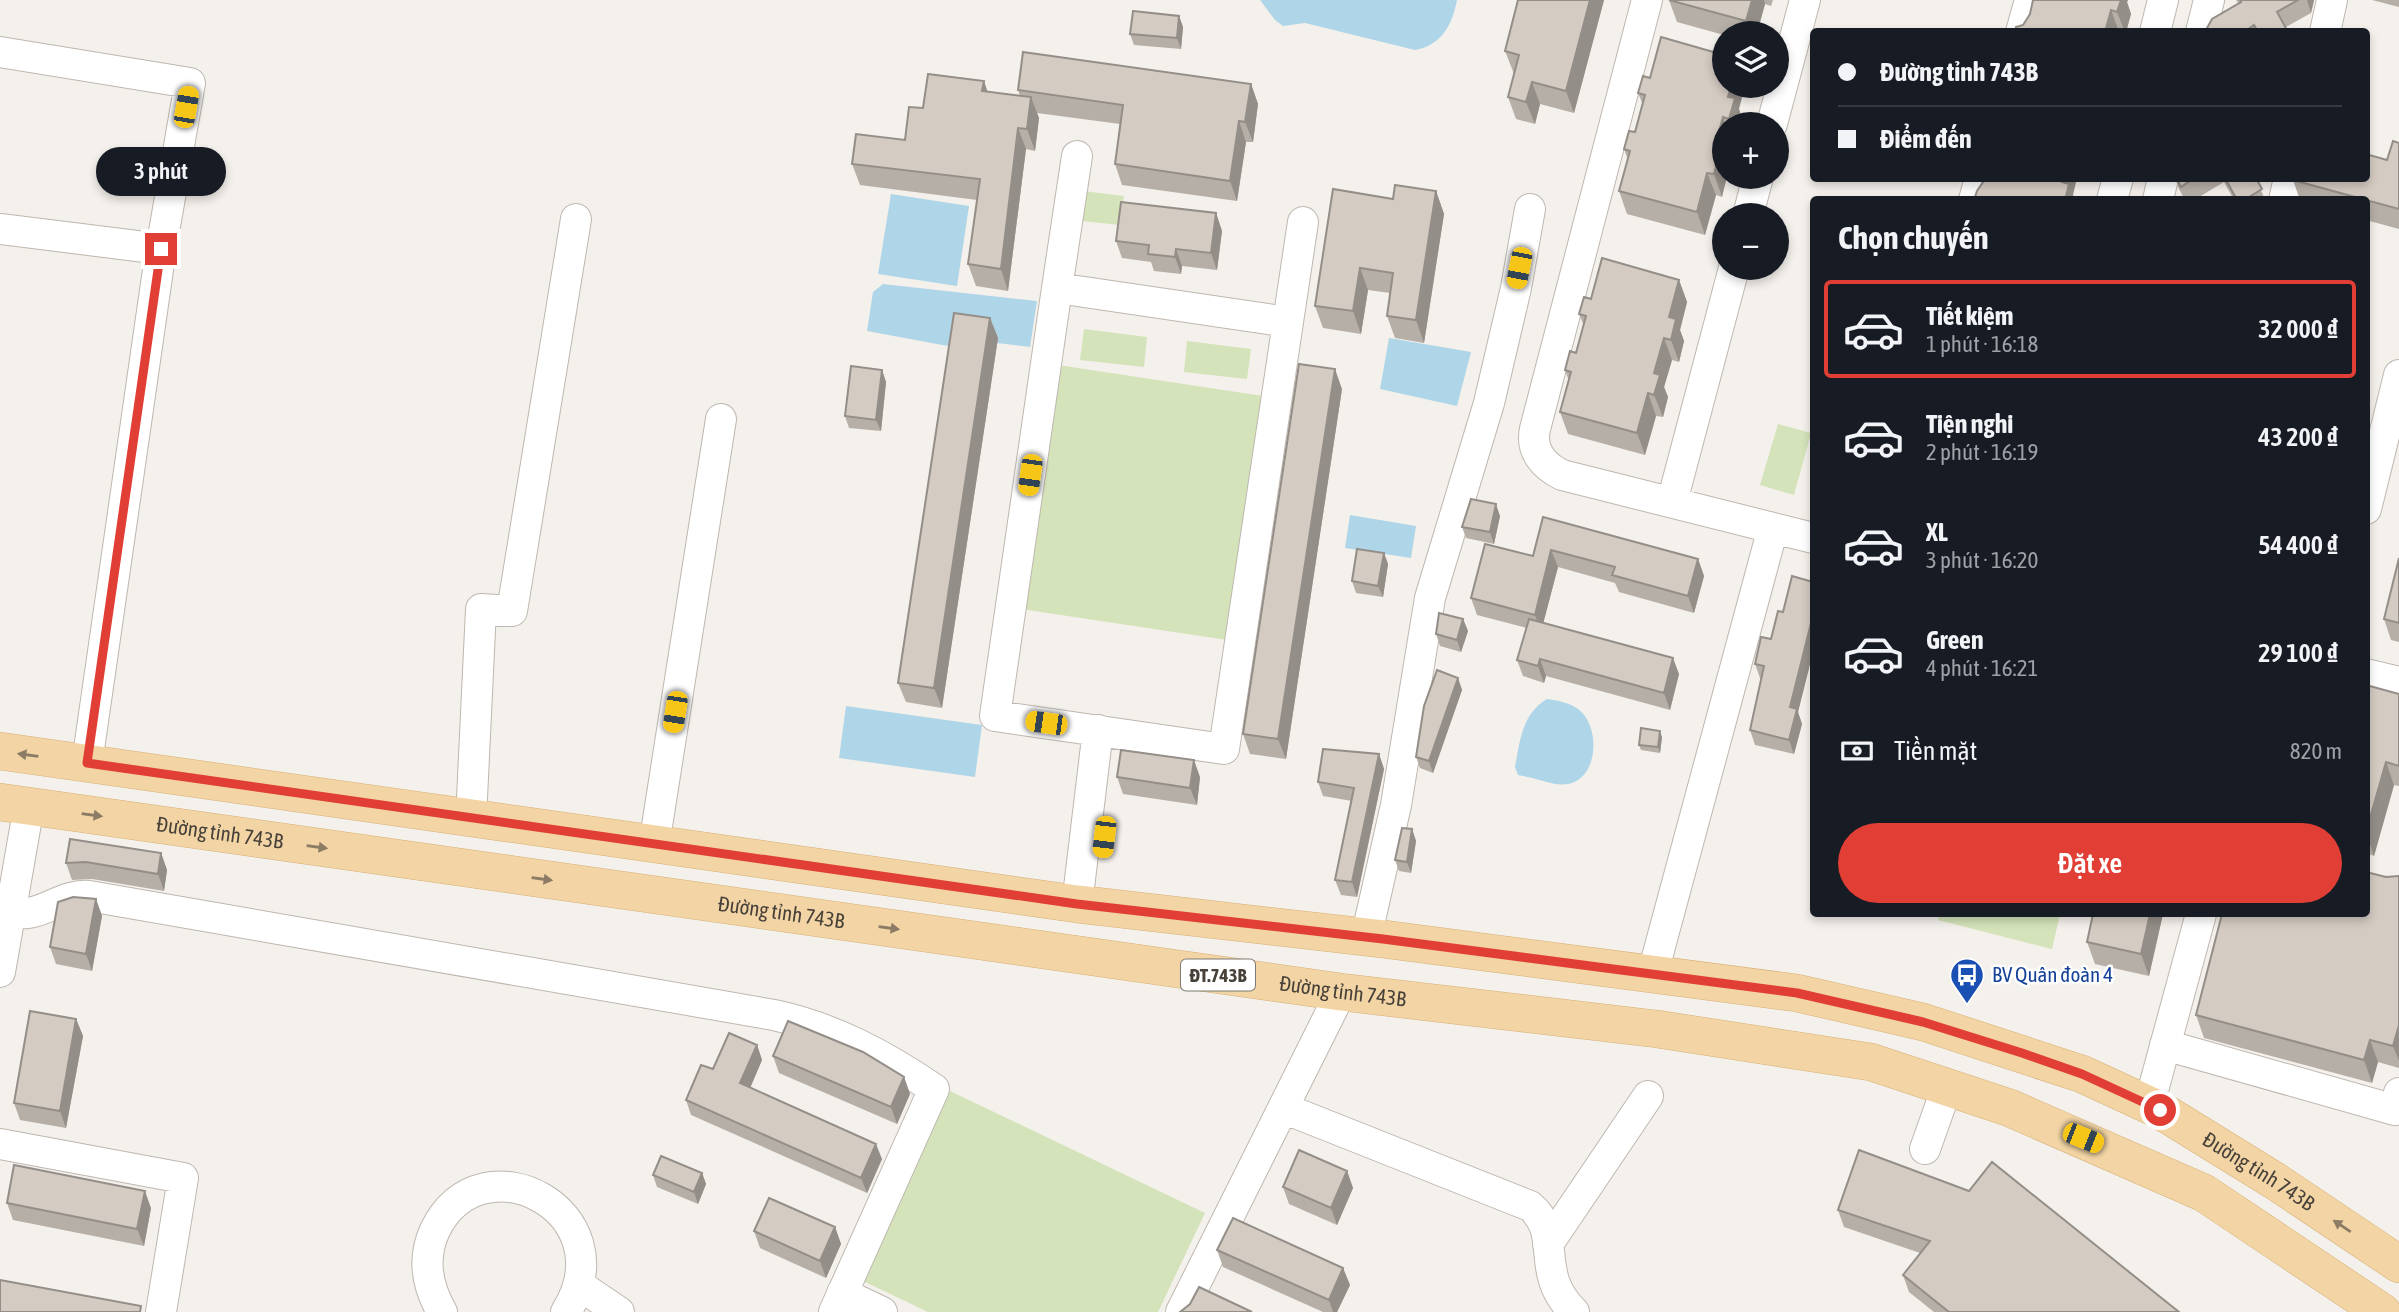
<!DOCTYPE html>
<html lang="vi">
<head>
<meta charset="utf-8">
<style>
  body { margin:0; font-family:"Asap Condensed",sans-serif; background:#242831; color:#f1f3f6; height:100vh; display:flex; flex-direction:column; font-size:26px; white-space:nowrap }
  * { box-sizing:border-box; margin:0 }
  p { font-size:23px; color:#9ea1a6 }
  .icon { flex:none; width:38px; height:38px; fill:none; stroke:currentColor; stroke-width:2; stroke-linecap:round; stroke-linejoin:round }
  .map { position:relative; flex:1; overflow:hidden }
  .drawer { position:absolute; left:1810px; top:196px; width:560px; height:721px; display:flex; flex-direction:column; background:#171b24; border-radius:7px; box-shadow:0 4px 10px #0003 }
  .drawer>* { flex:none }
  .guide { position:absolute; left:1810px; top:28px; width:560px; height:154px; border-radius:7px; box-shadow:0 4px 10px #0003; display:grid; align-content:center; height:154px; padding:0 28px; background:#171b24 }
  .fabs { position:absolute; left:1712px; top:21px; display:grid; gap:14px }
  .fabs a { display:grid; place-items:center; width:77px; height:77px; border-radius:50%; background:#171b24; box-shadow:0 4px 10px #0003; font-size:35px }
  .end { position:absolute; width:32px; height:32px; margin:-16px; border:9px solid #e13f35; background:#fff; box-shadow:0 0 0 4px #fff }
  .from { border-radius:50% }
  .bubble { position:absolute; height:49px; border-radius:24px; background:#171b24; box-shadow:0 4px 10px #0003; font-size:23px; font-weight:600; line-height:49px; text-align:center }
  .car { position:absolute; width:21px; height:42px; margin:-21px -10px; border-radius:9px; box-shadow:0 0 5px 2px #0007; background:linear-gradient(#f5c518 24%,#345 0 40%,#f5c518 0 76%,#345 0 86%,#f5c518 0) }
  .guide b { display:flex; align-items:center; gap:24px; height:66px; font-size:26px }
  .guide b+b { border-top:2px solid #363941 }
  .guide i { width:18px; height:18px; background:#f1f3f6 }
  ul { padding:0; list-style:none }
  li { display:flex; align-items:center; gap:21px; height:98px; margin:0 14px 10px; padding:0 14px; border:4px solid transparent; border-radius:7px }
  li div { flex:1 }
  li b { display:block; font-size:26px }
  li em { font-style:normal; font-weight:600 }
  li.selected { border-color:#e13f35 }
  li>.icon { width:63px; height:63px; stroke-width:1.5 }
  h2 { padding:0 28px; font-size:32px; line-height:84px }
  .pay { display:flex; align-items:center; gap:18px; height:77px; padding:0 28px; font-size:26px }
  .pay p { margin-inline-start:auto }
  .action { display:flex; gap:14px; margin-top:auto; padding:14px 28px }
  .action a { flex:1; height:80px; border-radius:42px; background:#e13f35; color:#fff; font-size:28px; font-weight:600; line-height:80px; text-align:center }
  .map>svg:first-child { display:block }
  .green { fill:#d4e3b9 }
  .water { fill:#afd6e8 }
  .lines { fill:none; stroke-linecap:round; stroke-linejoin:round }
  .minor-casing { stroke:#beb7af; stroke-width:32 }
  .major-casing { stroke:#d6b076; stroke-width:38 }
  .minor { stroke:#fff; stroke-width:30 }
  .major { stroke:#f3d5a5; stroke-width:37 }
  .wall { fill:#b6afa7 }
  .shaded-wall { fill:#948e88 }
  .building { fill:#d4cbc2; stroke:#948e88; stroke-width:2 }
  .oneway { fill:#8c7c65 }
  .route { stroke:#e13f35; stroke-width:9 }
  .labels { text-anchor:middle; stroke-width:5; stroke-linejoin:round; paint-order:stroke }
  .shield { fill:#fff; stroke:#7e7a75; stroke-width:2 }
  .shield-label { font-size:19px; font-weight:bold; fill:#47413a }
  .street-label { font-size:21px; fill:#47413a; stroke:#fff }
  .transit-label { font-size:21px; fill:#164399; stroke:#fff; text-anchor:start }
</style>
</head>
<body>
<div class="map">
<svg width="2399" height="1312" viewBox="0 0 2399 1312">
  <rect width="100%" height="100%" fill="#f4f0eb"/>
  <path class="green" d="M1075 190 1124 196 1120 225 1072 220Z
    M1084 329 1147 337 1144 367 1080 360Z
    M1187 341 1251 349 1247 379 1184 372Z
    M1058 365 1263 396 1227 640 1021 609Z
    M1778 424 1811 433 1794 495 1760 485Z
    M1939 914H2060L2052 949 1938 920Z
    M950 1091 1205 1213 1158 1312H928L861 1280Z"/>
  <path class="water" d="M1260 0H1457C1452 25 1442 45 1415 50L1305 23 1283 26 1275 20Z
    M891 194 969 206 957 286 878 274Z
    M883 284 1037 301 1030 347 997 343 953 347 867 331 873 292Z
    M1389 338 1471 352 1457 406 1380 389Z
    M1350 515 1416 526 1411 558 1345 548Z
    M1547 699C1557 700 1570 703 1578 709 1600 725 1599 774 1572 783 1556 788 1539 778 1523 776L1518 775 1515 767C1520 740 1522 714 1547 699Z
    M846 706 982 725 975 777 839 758Z"/>
  <g class="lines">
    <g class="minor-casing">
      <path id="minor" d="M1647 0 1535 429C1530 451 1544 466 1562 475L1813 538
        M2021 32 2030 0
        M2155 32 2163 0
        M2201 32 2209 0
        M2325 32 2332 0
        M0 52 190 83 161 249 0 229
        M1772 124 1805 0
        M1974 200 1980 178
        M2112 200 2118 178
        M2158 200 2163 178
        M2284 200 2289 178
        M1748 215 1758 177
        M1057 288 1288 322 1224 749 995 716Z
        M1057 288 1077 156
        M1288 322 1303 222
        M1672 502 1734 268
        M2366 509 2399 375
        M2366 674 2399 682
        M87 763 161 249
        M471 819 481 609 512 611 576 219
        M654 845 721 419
        M1077 904 1098 730
        M0 905C34 929 55 893 89 896L774 1015C834 1028 884 1055 934 1089L834 1312
        M1366 938 1396 805 1430 598 1489 403 1516 288 1530 209
        M0 972 29 806
        M1652 976 1773 528
        M2165 1045 2395 1110 2399 1093
        M2149 1105 2201 914
        M1283 1108 1530 1206C1564 1234 1533 1272 1574 1312
        M0 1144 183 1178 161 1312
        M1925 1149 1947 1087
        M1548 1244 1648 1096
        M579 1285 619 1312
        M842 1293 882 1312
        M442 1312C427 1286 422 1258 435 1230 482 1134 628 1213 566 1312
        M1181 1312 1341 992"/>
    </g>
    <g class="major-casing">
      <g id="major">
        <path id="s1" d="M0 751 1077 904 1383 939 1797 993 1923 1022 2082 1074 2160 1110 2275 1181 2399 1264"/>
        <path id="s2" d="M0 802 1341 992 1657 1029 1871 1062 2010 1108 2204 1193 2382 1312"/>
      </g>
    </g>
    <use href="#minor" class="minor"/>
    <use href="#major" class="major"/>
  </g>
  <path class="wall" d="M1518 0H1604L1574 113 1540 104 1535 124 1516 119 1508 97 1514 74 1505 51Z
    M1669 0H1773L1771 6 1765 4 1757 33H1724V35L1677 22Z
    M2033 0H2128L2127 2 2131 14 2126 32H2015L2023 25 2030 14Z
    M2236 0H2314L2311 13 2286 27 2288 32H2208L2207 28 2239 4Z
    M2372 0H2399V7Z
    M1179 16 1183 27 1181 49 1134 45 1130 34Z
    M1251 84 1258 104 1253 142H1246L1237 201 1122 185 1115 164 1120 124 1037 113 1039 118 1035 151 1026 149 1008 291 976 286 968 264 977 200 860 185 852 164 905 140 923 108 987 92 1020 96 1018 90Z
    M1638 93 1739 109 1743 121 1742 124H1724V164L1722 197 1716 195 1705 235 1627 214 1619 191 1628 160 1624 149 1635 132 1643 105Z
    M2399 143V229L2366 220V200H2300L2293 180 2387 160Z
    M2175 178H2256L2265 200H2234L2224 182 2194 200H2185L2179 189Z
    M1436 191 1444 214 1424 343 1395 338 1387 316 1390 293 1368 290 1361 334 1323 328 1315 306 1393 199Z
    M1216 213 1222 231 1217 270 1182 266 1181 274 1154 271 1151 262 1122 258 1116 241Z
    M1679 280 1687 302 1680 330 1684 341 1679 362 1672 360 1664 387 1668 397 1663 417 1656 416 1645 455 1568 434 1560 412 1569 381 1565 370 1576 353 1584 326 1579 314 1591 299Z
    M990 318 998 338 942 708 906 702 898 683Z
    M882 370 886 382 881 431 849 428 845 416Z
    M1342 389 1286 759 1250 754 1243 734Z
    M1500 516 1494 544 1466 538 1462 527Z
    M1543 517 1698 559 1704 576 1694 613 1619 592 1615 583 1558 567 1543 623 1679 674 1670 710 1546 676 1544 683 1523 676 1517 660 1527 628 1477 615 1471 598 1533 556Z
    M1384 553 1388 564 1383 597 1356 593 1352 581Z
    M2399 558V642L2391 640 2384 619Z
    M1813 582V652L1798 712 1802 724 1794 754 1755 745 1750 730 1761 679 1760 678 1755 664 1771 639 1783 612Z
    M1463 619 1468 631 1461 652 1440 646 1436 634Z
    M1458 678 1462 690 1433 773 1420 768 1416 757Z
    M2366 685 2399 694V786L2394 785 2374 856 2366 853Z
    M1662 737 1660 753 1641 750 1639 745Z
    M1379 754 1384 769 1357 897 1341 895 1335 880 1352 801 1323 796 1318 782Z
    M1117 777H1200L1197 805 1123 794Z
    M1412 829 1416 841 1411 873 1399 871 1395 860Z
    M161 853 167 870 164 891 92 879 72 880 66 863Z
    M2399 876V1068L2378 1062 2372 1083 2204 1038 2196 1015 2386 877Z
    M96 899 102 916 92 971 56 964 50 947Z
    M2093 914H2163L2149 976 2095 964 2087 942Z
    M76 1019 83 1036 66 1128 20 1120 14 1103Z
    M757 1045 762 1060 750 1087 882 1159 867 1193 691 1115 686 1100 713 1069Z
    M773 1056 904 1077 910 1094 897 1124 779 1073Z
    M1347 1171 1353 1188 1337 1225 1289 1204 1283 1187Z
    M702 1173 706 1184 698 1204 657 1187 653 1175Z
    M7 1203 151 1208 144 1246 13 1220Z
    M1838 1210 2179 1312H1934L1909 1292 1903 1275 1920 1253 1844 1227Z
    M835 1227 841 1244 826 1278 760 1248 754 1231Z
    M1217 1250 1343 1268 1350 1285 1337 1312H1323L1223 1267Z"/>
  <path class="shaded-wall" d="M1590 0H1604L1574 113 1566 91Z
    M1752 0H1764L1765 4 1757 33H1750L1746 21Z
    M2120 0H2128L2127 2 2131 14 2126 32H2125L2117 12Z
    M2307 0H2314L2311 13Z
    M2111 10 2119 32H2105Z
    M1179 16 1183 27 1181 49 1177 38Z
    M984 81 991 102 982 91Z
    M1532 82 1540 104 1535 124 1526 102Z
    M1251 84 1258 104 1253 142 1245 122Z
    M1731 86H1745L1739 109 1743 121 1742 124H1731L1729 119 1728 97Z
    M1031 97 1039 118 1035 151 1027 129Z
    M1723 117 1725 124H1724V177H1727L1722 197 1714 174 1713 153Z
    M1239 121 1246 142 1237 201 1230 181Z
    M1018 128 1026 149 1008 291 1001 269Z
    M1707 173 1716 195 1705 235 1697 212Z
    M2063 178H2077L2073 195 2075 200H2065L2062 182Z
    M1436 191 1444 214 1424 343 1416 320Z
    M1216 213 1222 231 1217 270 1211 253Z
    M1176 249 1182 266 1181 274 1175 257Z
    M1360 268 1368 290 1361 334 1353 311Z
    M1679 280 1687 302 1680 330 1684 341 1679 362 1671 340 1669 317Z
    M990 318 998 338 942 708 934 688Z
    M1664 338 1672 360 1664 387 1668 397 1663 417 1654 395V373Z
    M1335 369 1342 389 1286 759 1278 739Z
    M882 370 886 382 881 431 876 420Z
    M1648 393 1656 416 1645 455 1637 433Z
    M1496 504 1500 516 1494 544 1490 532Z
    M1551 550 1558 567 1541 632 1535 615Z
    M1384 553 1388 564 1383 597 1378 586Z
    M1698 559 1704 576 1694 613 1688 596Z
    M1813 615V652L1798 712 1802 724 1794 754 1789 740 1790 707Z
    M1463 619 1468 631 1461 652 1457 640Z
    M1673 658 1679 674 1670 710 1664 693Z
    M1540 659 1546 676 1544 683 1538 666Z
    M1458 678 1462 690 1433 773 1429 761Z
    M1660 731 1662 737 1660 753 1658 747Z
    M1379 754 1384 769 1357 897 1352 882Z
    M1194 760 1200 777 1197 805 1190 788Z
    M2386 762 2394 785 2374 856 2366 832Z
    M1412 829 1416 841 1411 873 1407 862Z
    M161 853 167 870 164 891 158 874Z
    M96 899 102 916 92 971 86 954Z
    M2150 914H2163L2149 976 2141 954Z
    M76 1019 83 1036 66 1128 60 1111Z
    M2399 1025V1061L2393 1046Z
    M2370 1040 2378 1062 2372 1083 2364 1060Z
    M757 1045 762 1060 746 1098 740 1083Z
    M904 1077 910 1094 897 1124 891 1107Z
    M876 1144 882 1159 867 1193 861 1178Z
    M1347 1171 1353 1188 1337 1225 1331 1208Z
    M702 1173 706 1184 698 1204 694 1192Z
    M145 1191 151 1208 144 1246 137 1229Z
    M835 1227 841 1244 826 1278 820 1261Z
    M1343 1268 1350 1285 1337 1312H1333L1329 1300Z"/>
  <path class="building" d="M1518 0H1590L1566 91 1532 82 1526 102 1508 97 1519 55 1505 51Z
    M1669 0H1752L1746 21Z
    M2033 0H2121L2117 12 2111 10 2105 32H2015L2016 27 2023 25 2030 14Z
    M2240 0H2298L2277 12 2288 32H2258L2254 25 2244 32H2209L2207 28 2212 19 2241 2Z
    M1133 11 1179 16 1177 38 1130 34Z
    M1661 37 1724 55V86H1731L1728 97 1735 98 1729 119 1723 117 1713 153 1719 154 1714 174 1707 173 1697 212 1619 191 1630 151 1624 149 1629 131 1635 132 1645 95 1638 93 1643 76 1650 78Z
    M1023 52 1251 84 1245 122 1239 121 1230 181 1115 164 1123 105 1018 90Z
    M928 74 984 81 982 91 1031 97 1027 129 1018 128 1001 269 968 264 980 179 852 164 856 134 905 140 909 107 923 108Z
    M2393 141 2399 143V209L2293 180 2294 178H2366V154L2387 160Z
    M1984 178H2063L2062 182 2069 184 2065 200H1974L1977 191 1983 182Z
    M2176 178H2194L2181 187Z
    M2225 178H2256L2262 189 2244 200H2237Z
    M1395 185 1436 191 1416 320 1387 316 1393 273 1360 268 1353 311 1315 306 1333 189 1393 199Z
    M1121 202 1216 213 1211 253 1176 249 1175 257 1148 254 1149 245 1116 241Z
    M1602 258 1679 280 1669 317 1676 319 1671 340 1664 338 1654 373 1660 375 1654 395 1648 393 1637 433 1560 412 1571 372 1565 370 1570 351 1576 353 1586 316 1579 314 1584 297 1591 299Z
    M954 313 990 318 934 688 898 683Z
    M1299 364 1335 369 1278 739 1243 734Z
    M851 366 882 370 876 420 845 416Z
    M1471 499 1496 504 1490 532 1462 527Z
    M1543 517 1698 559 1688 596 1612 575 1615 567 1551 550 1535 615 1471 598 1485 544 1533 556Z
    M1357 549 1384 553 1378 586 1352 581Z
    M2399 558V623L2384 619Z
    M1792 576 1813 582V615L1790 707 1797 709 1789 740 1750 730 1764 666 1755 664 1761 637 1771 639 1778 611 1783 612Z
    M1439 613 1463 619 1457 640 1436 634Z
    M1529 619 1673 658 1664 693 1540 659 1538 666 1517 660Z
    M1437 670 1458 678 1429 761 1416 757 1424 706Z
    M2366 685 2399 694V766L2386 762 2366 832Z
    M1641 728 1660 731 1658 747 1639 745Z
    M1323 749 1379 754 1352 882 1335 880 1354 788 1318 782Z
    M1121 750 1194 760 1190 788 1117 777Z
    M1402 828 1412 829 1407 862 1395 860Z
    M70 839 161 853 158 874 86 862 66 863Z
    M2366 872 2386 877 2399 876V1025L2393 1046 2370 1040 2364 1060 2196 1015 2222 914H2366Z
    M73 897 96 899 86 954 50 947 58 902Z
    M2093 914H2150L2141 954 2087 942Z
    M30 1011 76 1019 60 1111 14 1103Z
    M788 1021 863 1052 904 1077 891 1107 773 1056Z
    M729 1033 757 1045 740 1083 876 1144 861 1178 686 1100 701 1065 713 1069Z
    M1299 1150 1347 1171 1331 1208 1283 1187Z
    M1859 1150 1969 1191 1992 1162 2179 1312H1949L1903 1275 1930 1241 1838 1210Z
    M661 1156 702 1173 694 1192 653 1175Z
    M14 1165 145 1191 137 1229 7 1203Z
    M769 1198 835 1227 820 1261 754 1231Z
    M1233 1218 1343 1268 1329 1300 1217 1250Z
    M0 1280 141 1306 140 1312H0Z
    M1199 1287 1252 1312H1180L1190 1304Z"/>
  <defs><path id="oneway-solid" d="M-6-.8H1V-3.2L6.5 0L1 3.2V.8H-6Z" transform="scale(1.75)"/></defs>
  <g class="oneway">
    <use href="#oneway-solid" transform="translate(28 755) rotate(-172)"/>
    <use href="#oneway-solid" transform="translate(92 815) rotate(8)"/>
    <use href="#oneway-solid" transform="translate(317 847) rotate(8)"/>
    <use href="#oneway-solid" transform="translate(542 879) rotate(8)"/>
    <use href="#oneway-solid" transform="translate(889 928) rotate(8)"/>
    <use href="#oneway-solid" transform="translate(2342 1226) rotate(-146)"/>
  </g>
  <g class="lines">
    <path class="route" d="M161 249 87 763 1077 904 1383 939 1797 993 1923 1022 2022 1053 2082 1074 2160 1110"/>
  </g>
  <defs>
    <g id="bus-pin" transform="scale(1.75)"><path d="M0 17L-7.5 6A9.5 9.5 0 1 1 7.5 6Z" fill="#1a4fb4" stroke="#fff"/><path d="M-5-6H5V4H4V6H2V4H-2V6H-4V4H-5ZM-3.5-4V0h7V-4ZM-3.5 1.2v1.5H-2V1.2ZM2 1.2v1.5H3.5V1.2Z" fill="#fff"/></g>
  </defs>
  <g fill-rule="evenodd">
    <use href="#bus-pin" x="1967" y="975"/>
  </g>
  <g class="labels">
    <rect class="shield" x="1181" y="959.5" width="74" height="31" rx="5"/>
    <g class="shield-label">
      <text x="1218" y="982">ĐT.743B</text>
    </g>
    <g class="street-label">
      <text dy="7" stroke="none"><textPath href="#s2" startOffset="222">Đường tỉnh 743B</textPath></text>
      <text dy="7" stroke="none"><textPath href="#s2" startOffset="789">Đường tỉnh 743B</textPath></text>
      <text dy="7" stroke="none"><textPath href="#s2" startOffset="1356">Đường tỉnh 743B</textPath></text>
      <text dy="7" stroke="none"><textPath href="#s1" startOffset="2312">Đường tỉnh 743B</textPath></text>
    </g>
    <g class="transit-label">
      <text x="1992" y="982">BV Quân đoàn 4</text>
    </g>
  </g>
</svg>
<div class="fabs">
<a><svg class="icon" aria-label="layers" viewBox="0 0 24 24"><path d="M12 4l9 5-9 5-9-5zM3 14l9 5 9-5"/></svg></a>
<a>+</a>
<a>−</a>
</div>
<i class="end from" style="left:2160px;top:1110px"></i>
<i class="end" style="left:161px;top:249px"></i>
<div class="bubble" style="left:96px;top:147px;width:130px">3 phút</div>
<i class="car" style="left:186px;top:107px;rotate:10deg"></i>
<i class="car" style="left:1519px;top:268px;rotate:191deg"></i>
<i class="car" style="left:1030px;top:475px;rotate:188deg"></i>
<i class="car" style="left:675px;top:712px;rotate:189deg"></i>
<i class="car" style="left:1046px;top:723px;rotate:278deg"></i>
<i class="car" style="left:1104px;top:837px;rotate:187deg"></i>
<i class="car" style="left:2083px;top:1138px;rotate:112deg"></i>
<div class="guide">
<b><i class="from"></i>Đường tỉnh 743B</b>
<b><i></i>Điểm đến</b>
</div>
<section class="drawer">
<h2>Chọn chuyến</h2>
<ul>
<li class="selected"><svg class="icon" aria-label="car" viewBox="0 0 24 24"><path d="M5 17H2v-5l4-1 3-4h7l3 4 3 1v5h-3M9 17h6M6 11h13"/><circle cx="7" cy="17" r="2"/><circle cx="17" cy="17" r="2"/></svg><div><b>Tiết kiệm</b><p>1 phút · 16:18</p></div><em>32 000 ₫</em></li>
<li><svg class="icon" aria-label="car" viewBox="0 0 24 24"><path d="M5 17H2v-5l4-1 3-4h7l3 4 3 1v5h-3M9 17h6M6 11h13"/><circle cx="7" cy="17" r="2"/><circle cx="17" cy="17" r="2"/></svg><div><b>Tiện nghi</b><p>2 phút · 16:19</p></div><em>43 200 ₫</em></li>
<li><svg class="icon" aria-label="car" viewBox="0 0 24 24"><path d="M5 17H2v-5l4-1 3-4h7l3 4 3 1v5h-3M9 17h6M6 11h13"/><circle cx="7" cy="17" r="2"/><circle cx="17" cy="17" r="2"/></svg><div><b>XL</b><p>3 phút · 16:20</p></div><em>54 400 ₫</em></li>
<li><svg class="icon" aria-label="car" viewBox="0 0 24 24"><path d="M5 17H2v-5l4-1 3-4h7l3 4 3 1v5h-3M9 17h6M6 11h13"/><circle cx="7" cy="17" r="2"/><circle cx="17" cy="17" r="2"/></svg><div><b>Green</b><p>4 phút · 16:21</p></div><em>29 100 ₫</em></li>
</ul>
<div class="pay"><svg class="icon" aria-label="cash" viewBox="0 0 24 24"><path d="M3 7h18v10H3z"/><circle cx="12" cy="12" r="2"/></svg>Tiền mặt<p>820 m</p></div>
<div class="action"><a>Đặt xe</a></div>
</section>
</div>
</body>
</html>
